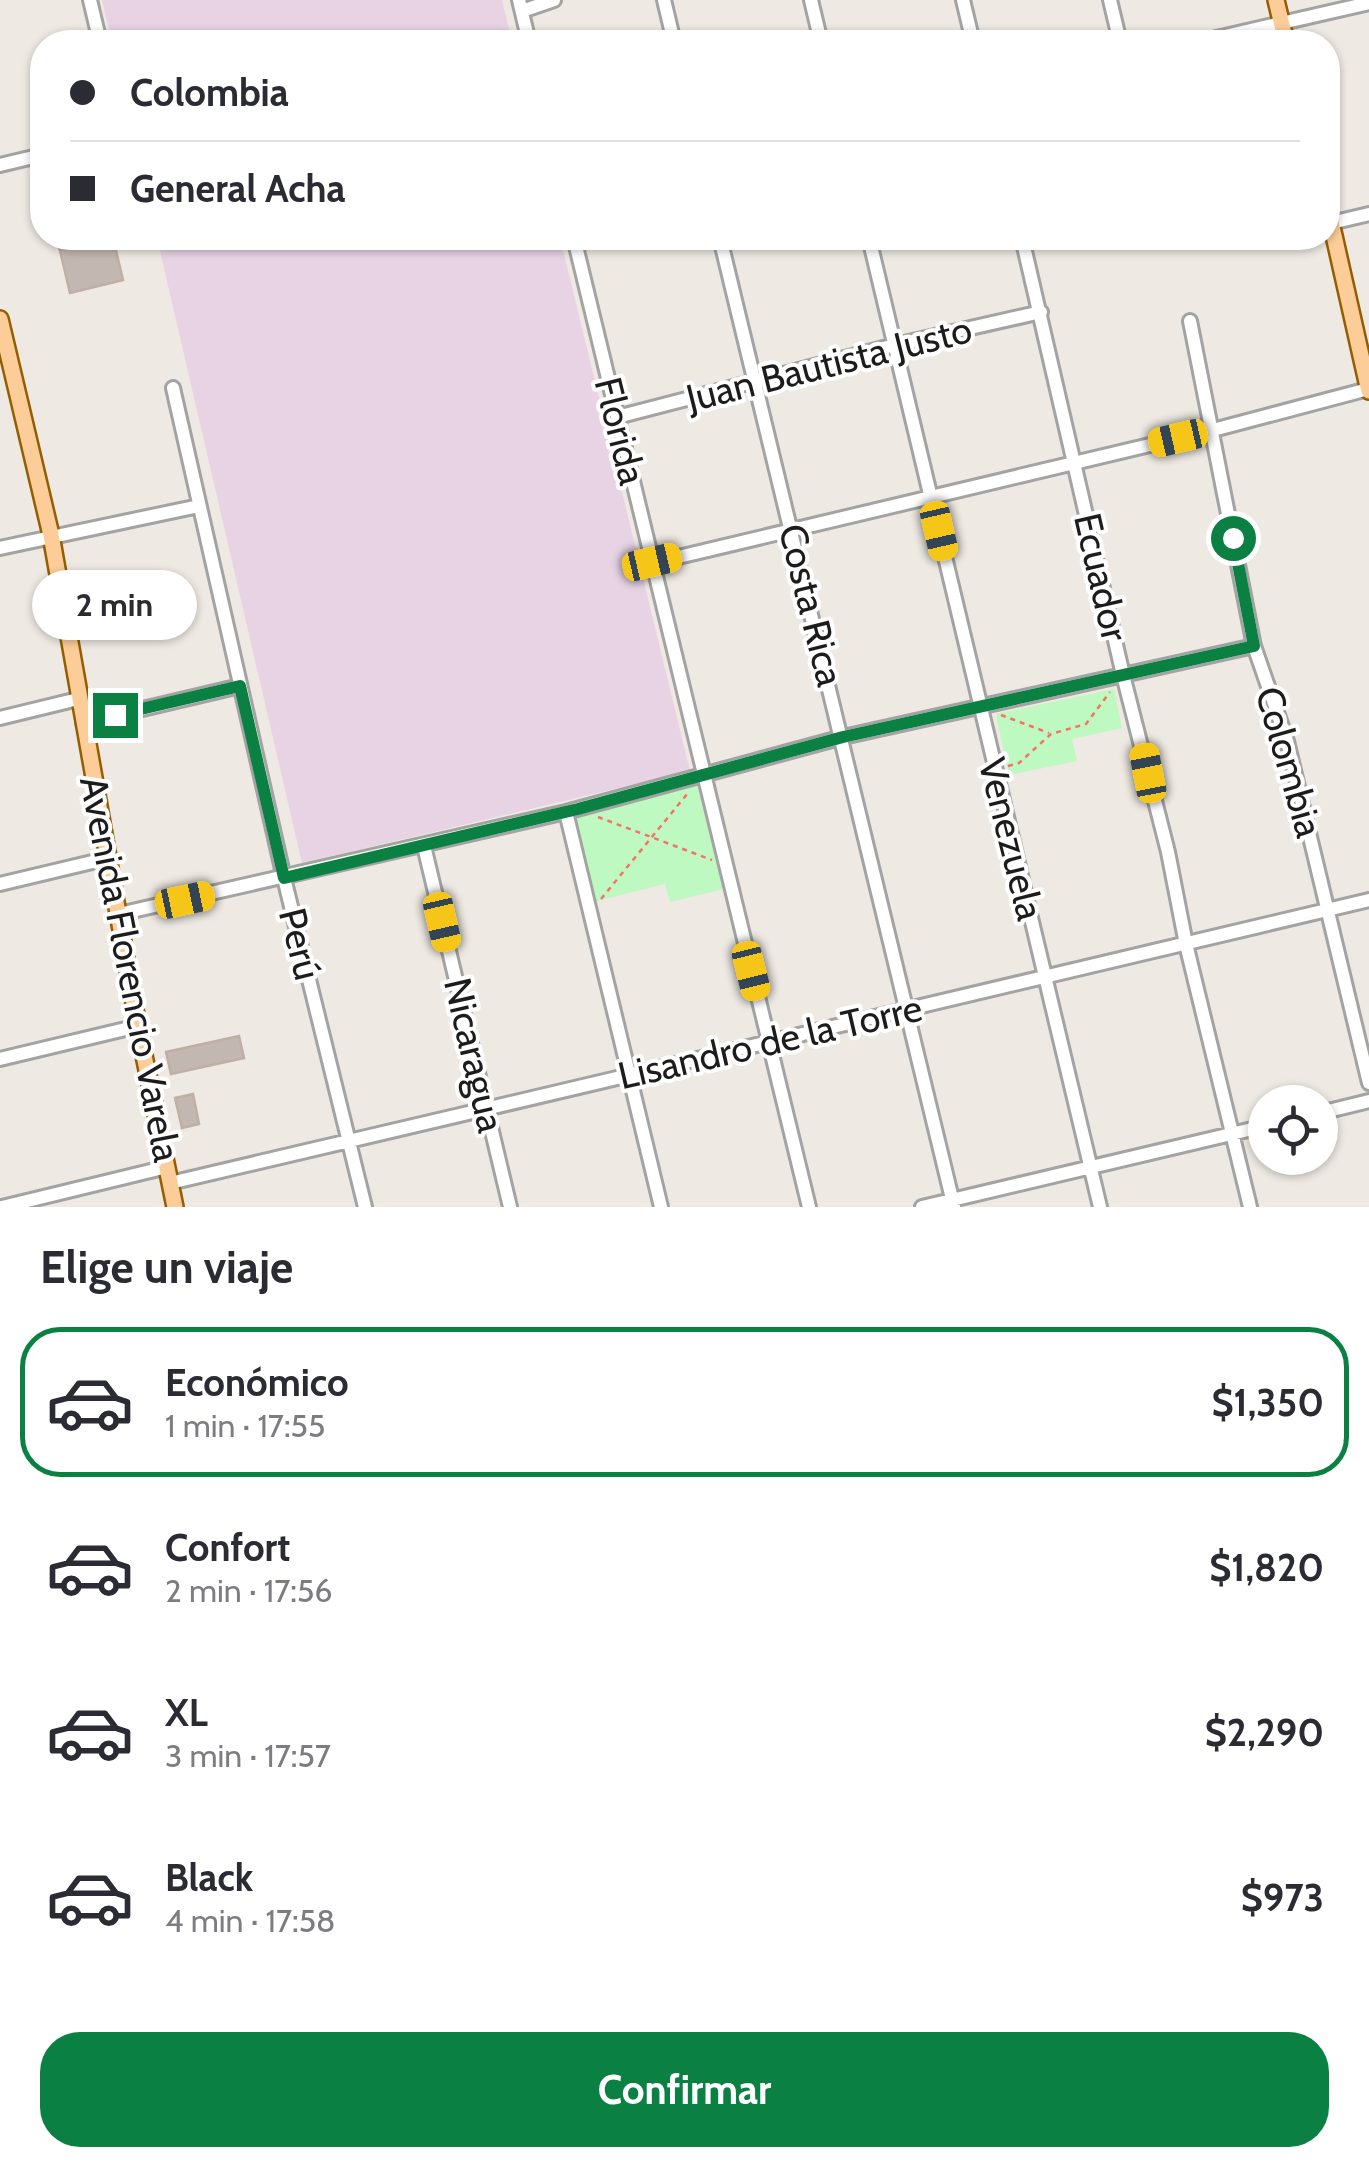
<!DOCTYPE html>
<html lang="es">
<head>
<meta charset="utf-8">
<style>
  body { margin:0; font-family:Cabin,sans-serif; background:#f7f7f7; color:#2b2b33; height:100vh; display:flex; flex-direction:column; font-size:38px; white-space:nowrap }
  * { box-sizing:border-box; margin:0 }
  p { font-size:32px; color:#7c7c81 }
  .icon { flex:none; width:55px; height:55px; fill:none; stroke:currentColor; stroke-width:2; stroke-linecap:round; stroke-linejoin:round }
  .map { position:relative; height:1207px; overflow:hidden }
  .sheet { display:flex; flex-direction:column; background:#fff; flex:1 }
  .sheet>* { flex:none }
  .banner { position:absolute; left:30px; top:30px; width:1310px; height:220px; border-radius:40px; box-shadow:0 2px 8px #0004; display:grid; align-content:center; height:220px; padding:0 40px; background:#fff }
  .tools { position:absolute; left:1248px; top:1085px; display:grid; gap:20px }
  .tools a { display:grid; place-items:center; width:90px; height:90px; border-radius:50%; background:#fff; box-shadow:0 2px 8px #0004; font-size:50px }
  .end { position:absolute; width:45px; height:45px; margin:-22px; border:12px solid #0b8043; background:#fff; box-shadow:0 0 0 5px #fff }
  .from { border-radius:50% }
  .bubble { position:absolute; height:70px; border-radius:35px; background:#fff; box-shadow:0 2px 8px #0004; font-size:32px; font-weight:700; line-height:70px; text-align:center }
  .car { position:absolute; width:30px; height:60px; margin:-30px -15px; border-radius:12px; box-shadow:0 0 8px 2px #0007; background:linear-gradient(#f5c518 24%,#345 0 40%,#f5c518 0 76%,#345 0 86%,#f5c518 0) }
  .banner b { display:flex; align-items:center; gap:35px; height:95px; font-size:38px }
  .banner b+b { border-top:2px solid #e1e1e2 }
  .banner i { width:25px; height:25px; background:#2b2b33 }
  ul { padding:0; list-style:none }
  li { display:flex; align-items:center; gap:30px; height:150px; margin:0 20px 15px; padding:0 20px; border:5px solid transparent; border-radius:40px }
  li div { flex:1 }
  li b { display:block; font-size:38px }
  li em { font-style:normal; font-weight:700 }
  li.current { border-color:#0b8043 }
  li>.icon { width:90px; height:90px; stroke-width:1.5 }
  h2 { padding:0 40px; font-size:45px; line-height:120px }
  .primary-button { display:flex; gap:20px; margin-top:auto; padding:20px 40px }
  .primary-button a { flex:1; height:115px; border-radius:40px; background:#0b8043; color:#fff; font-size:40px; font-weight:700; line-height:115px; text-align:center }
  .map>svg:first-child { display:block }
  .industrial { fill:#e7d3e4 }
  .park { fill:#bdf9c0 }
  .building { fill:#c2b8b1; stroke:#bfafa4; stroke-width:2.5 }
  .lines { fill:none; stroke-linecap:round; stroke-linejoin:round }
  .minor-casing { stroke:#a3a3a3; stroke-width:18 }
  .major-casing { stroke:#945e00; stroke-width:20 }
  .path { stroke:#fa7066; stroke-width:2.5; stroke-dasharray:5 5; stroke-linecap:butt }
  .minor { stroke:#fff; stroke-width:12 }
  .major { stroke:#fccd98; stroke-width:15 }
  .route { stroke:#0b8043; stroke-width:12 }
  .labels { text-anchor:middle; stroke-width:8; stroke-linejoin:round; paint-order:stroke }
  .street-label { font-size:38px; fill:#1c1c1c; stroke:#fff }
</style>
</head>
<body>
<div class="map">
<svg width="1369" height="1207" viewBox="0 0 1369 1207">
  <rect width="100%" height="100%" fill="#eee9e2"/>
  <path class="industrial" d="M102 0H502L512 42H112Z
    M157 238H560L690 771 302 863Z"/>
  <path class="park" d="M1114 689 1122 728 1072 739 1077 761 1009 775 996 714Z
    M697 785 723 889 670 902 665 884 589 903 572 817Z"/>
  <path class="building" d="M57 238H113L123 280 70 293Z
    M239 1036 244 1058 171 1074 166 1052Z
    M193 1094 199 1124 182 1128 175 1098Z"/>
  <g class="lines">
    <g class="minor-casing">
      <path id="minor" d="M90 0 100 42
        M519 0 529 42
        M664 0 674 42
        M811 0 821 42
        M963 0 973 42
        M1110 0 1120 42
        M522 11 554 0
        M1199 42 1369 3
        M0 165 42 155
        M1331 223 1369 214
        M574 238 809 1207
        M720 238 954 1207
        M869 238 1100 1207
        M1022 238 1123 675 1168 852 1186 944 1250 1207
        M1190 321 1254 646 1287 741 1369 1083
        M173 388 284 878 365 1207
        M617 417 895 345 1041 312
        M0 548 199 506
        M653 563 1213 430 1368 389
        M0 718 78 699
        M83 723 240 686
        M566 812 661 1207
        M424 846 510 1207
        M0 884 109 858
        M119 914 566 812 843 737 1254 646
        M0 1059 138 1026
        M1320 1113 1369 1101
        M170 1183C570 1090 969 994 1369 900
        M2 1207 167 1167
        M922 1207 1265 1126"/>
    </g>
    <g class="major-casing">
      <path id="major" d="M1276 0 1286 42
        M1328 209 1369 391
        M0 319 51 535 138 1026 175 1207"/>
    </g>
    <path class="path" d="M1001 715 1049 733
      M1008 766 1019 763 1051 734 1086 724 1110 692
      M598 817 712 860
      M601 899 688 793"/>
    <use href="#minor" class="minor"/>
    <use href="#major" class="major"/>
  </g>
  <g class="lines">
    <path class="route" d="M115 715 240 686 284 878 578 809 843 737 1254 646 1233 538"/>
  </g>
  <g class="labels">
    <g class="street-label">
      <text transform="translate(829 364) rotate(-14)" y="13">Juan Bautista Justo</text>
      <text transform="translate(620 431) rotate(76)" y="13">Florida</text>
      <text transform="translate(1101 577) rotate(77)" y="13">Ecuador</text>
      <text transform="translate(811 605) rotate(76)" y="13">Costa Rica</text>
      <text transform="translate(1289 762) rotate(74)" y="13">Colombia</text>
      <text transform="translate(1011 839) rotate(76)" y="13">Venezuela</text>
      <text transform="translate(300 944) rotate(76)" y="13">Perú</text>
      <text transform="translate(130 969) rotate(79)" y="13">Avenida Florencio Varela</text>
      <text transform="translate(770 1042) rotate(-13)" y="13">Lisandro de la Torre</text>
      <text transform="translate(474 1055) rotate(77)" y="13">Nicaragua</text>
    </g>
  </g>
</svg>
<div class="tools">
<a><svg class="icon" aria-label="locate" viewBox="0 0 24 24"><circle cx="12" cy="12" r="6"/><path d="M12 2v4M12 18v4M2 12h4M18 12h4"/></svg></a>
</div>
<i class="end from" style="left:1233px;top:538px"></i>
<i class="end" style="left:115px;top:715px"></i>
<div class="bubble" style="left:32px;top:570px;width:165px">2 min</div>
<i class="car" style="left:1178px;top:438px;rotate:257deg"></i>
<i class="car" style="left:939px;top:531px;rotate:167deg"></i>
<i class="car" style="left:652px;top:562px;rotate:77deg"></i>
<i class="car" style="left:1148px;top:773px;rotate:349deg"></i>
<i class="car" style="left:185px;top:900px;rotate:78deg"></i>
<i class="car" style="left:442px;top:922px;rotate:167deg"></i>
<i class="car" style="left:751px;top:971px;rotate:166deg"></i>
<div class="banner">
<b><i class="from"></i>Colombia</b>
<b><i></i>General Acha</b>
</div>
</div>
<section class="sheet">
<h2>Elige un viaje</h2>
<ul>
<li class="current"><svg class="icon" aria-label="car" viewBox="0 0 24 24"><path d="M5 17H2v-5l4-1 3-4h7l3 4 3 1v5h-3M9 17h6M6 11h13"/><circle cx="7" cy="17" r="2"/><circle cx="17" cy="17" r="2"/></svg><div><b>Económico</b><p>1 min · 17:55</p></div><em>$1,350</em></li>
<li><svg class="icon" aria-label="car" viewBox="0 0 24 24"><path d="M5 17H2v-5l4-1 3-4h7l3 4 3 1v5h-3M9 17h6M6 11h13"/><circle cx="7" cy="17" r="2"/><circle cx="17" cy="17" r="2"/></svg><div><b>Confort</b><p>2 min · 17:56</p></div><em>$1,820</em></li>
<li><svg class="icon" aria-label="car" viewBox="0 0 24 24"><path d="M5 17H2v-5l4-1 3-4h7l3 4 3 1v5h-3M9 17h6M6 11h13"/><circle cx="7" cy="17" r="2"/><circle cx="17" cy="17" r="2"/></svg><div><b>XL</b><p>3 min · 17:57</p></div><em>$2,290</em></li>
<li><svg class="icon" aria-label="car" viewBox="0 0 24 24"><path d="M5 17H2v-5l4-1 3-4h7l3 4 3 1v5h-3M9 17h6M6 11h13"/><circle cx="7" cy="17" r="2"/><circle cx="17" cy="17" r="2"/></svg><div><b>Black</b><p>4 min · 17:58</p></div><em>$973</em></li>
</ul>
<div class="primary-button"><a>Confirmar</a></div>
</section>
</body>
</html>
